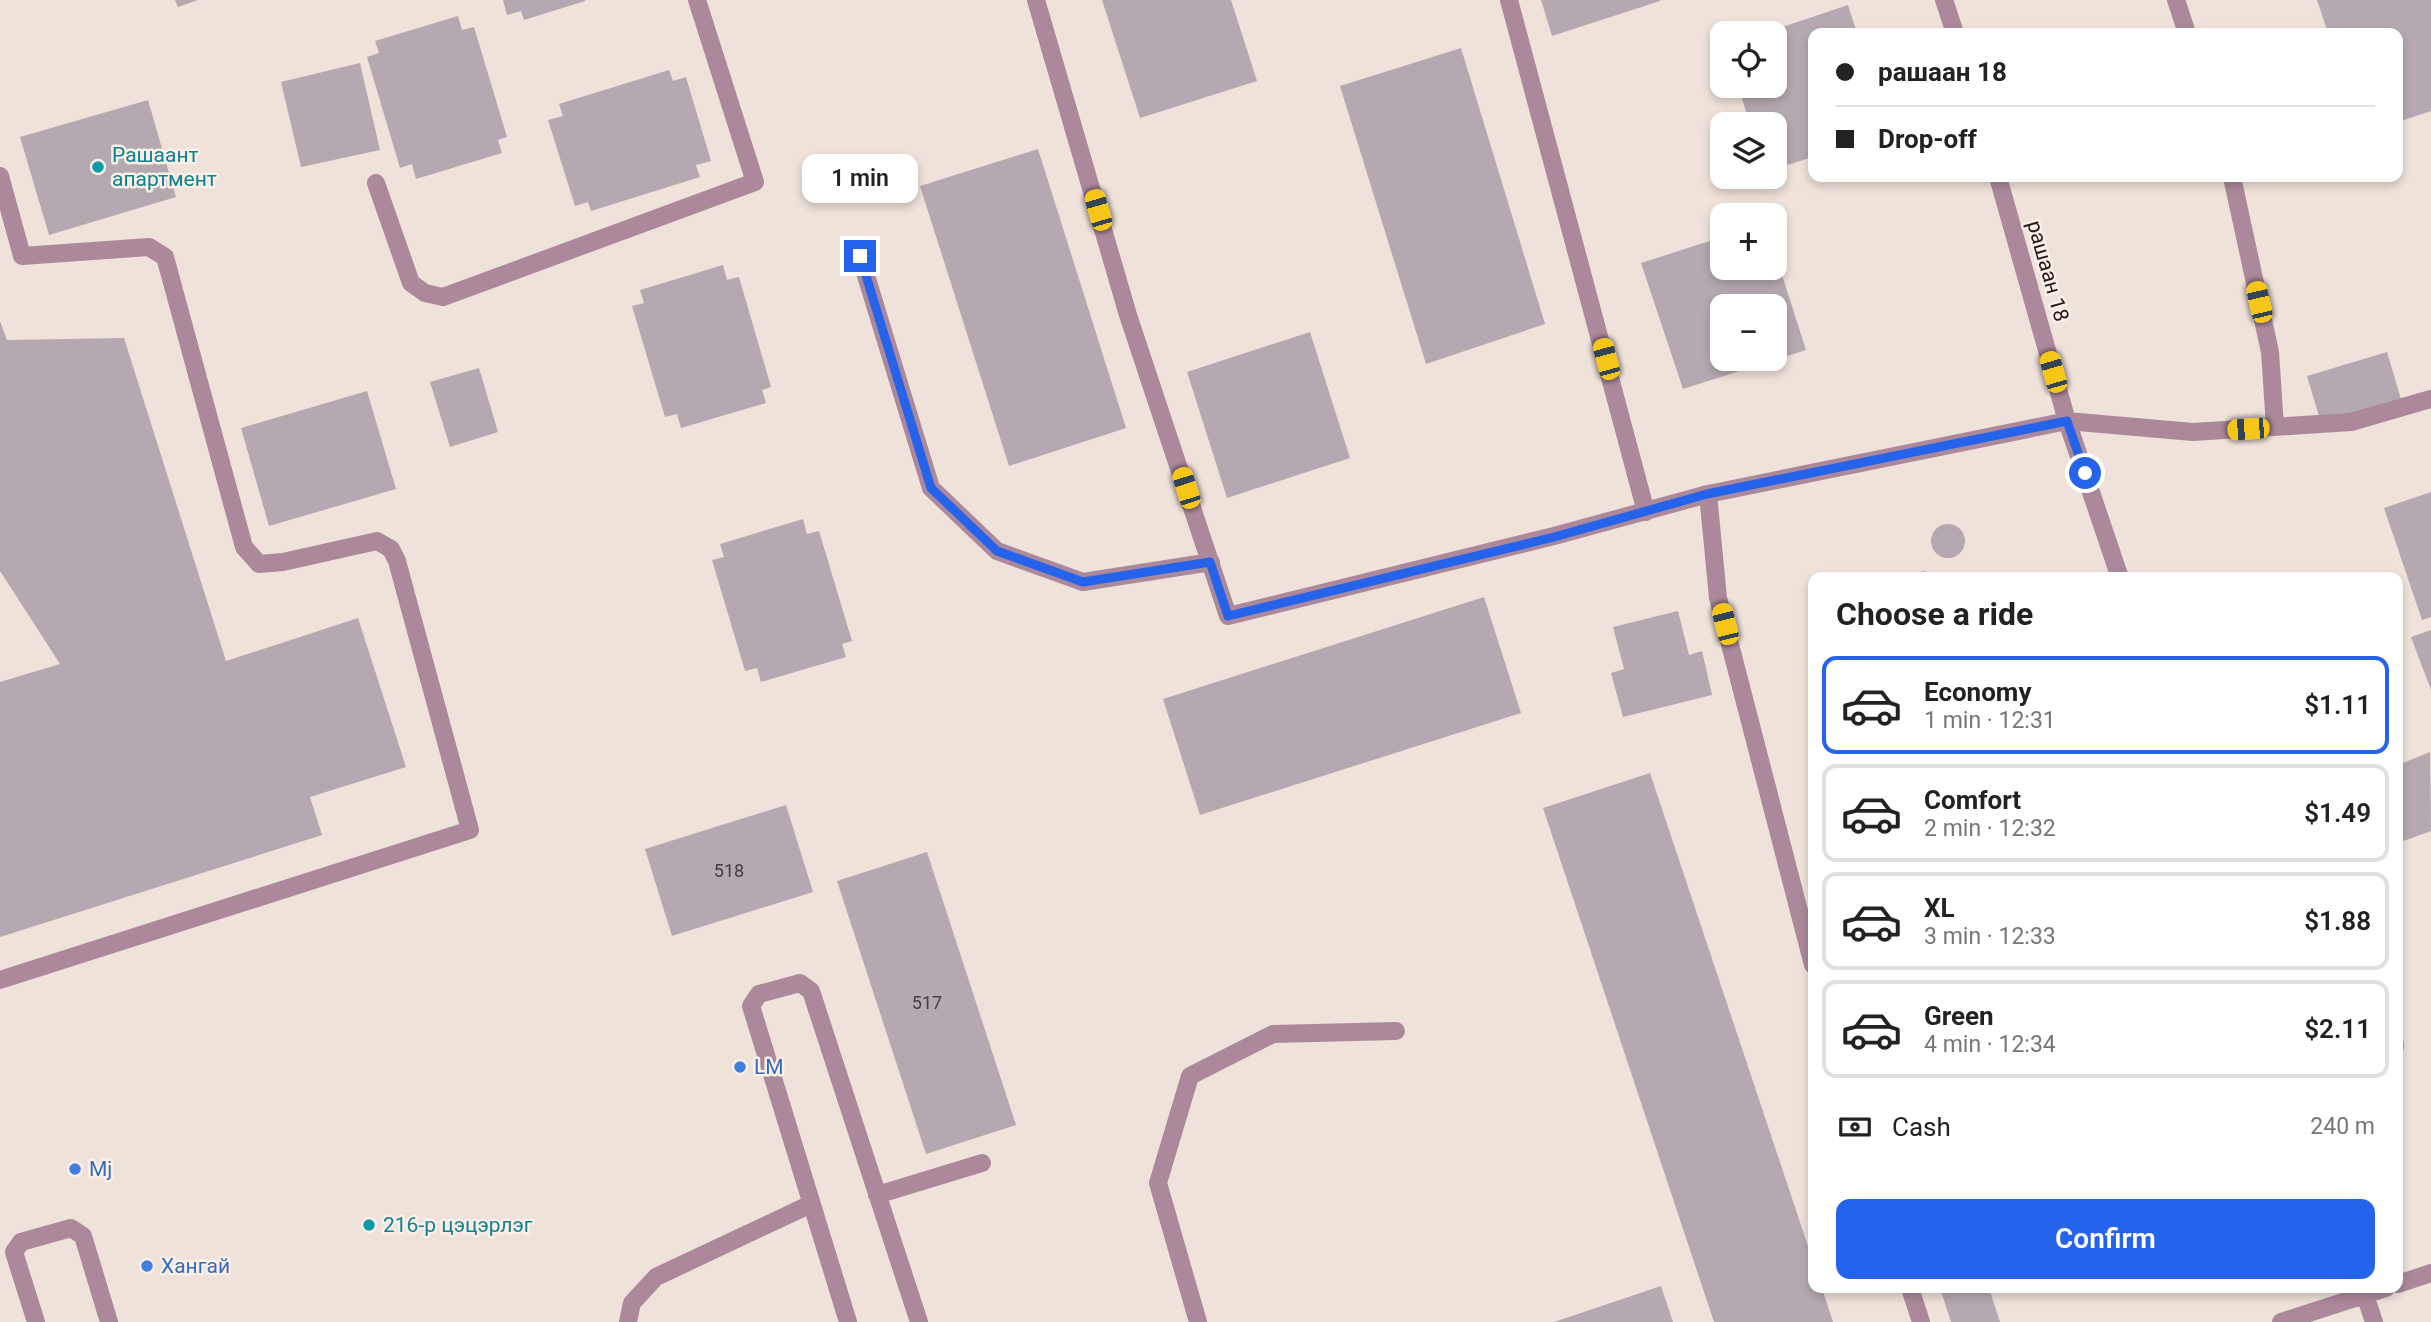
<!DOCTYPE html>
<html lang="en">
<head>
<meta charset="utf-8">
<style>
  body { margin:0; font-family:Roboto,sans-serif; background:#f2f2f2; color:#222; height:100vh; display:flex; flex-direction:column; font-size:26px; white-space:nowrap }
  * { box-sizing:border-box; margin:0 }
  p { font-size:23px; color:#767676 }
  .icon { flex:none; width:38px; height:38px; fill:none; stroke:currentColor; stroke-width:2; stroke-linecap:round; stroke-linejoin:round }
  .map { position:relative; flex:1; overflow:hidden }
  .panel { position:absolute; left:1808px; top:572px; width:595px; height:721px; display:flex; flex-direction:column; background:#fff; border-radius:14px; box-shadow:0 4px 10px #0003 }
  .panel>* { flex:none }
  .banner { position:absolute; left:1808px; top:28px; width:595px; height:154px; border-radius:14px; box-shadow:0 4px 10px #0003; display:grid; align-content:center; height:154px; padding:0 28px; background:#fff }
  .controls { position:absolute; left:1710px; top:21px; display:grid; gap:14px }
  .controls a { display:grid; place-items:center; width:77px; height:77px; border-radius:14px; background:#fff; box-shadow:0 4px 10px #0003; font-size:35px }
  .end { position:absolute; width:32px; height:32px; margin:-16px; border:9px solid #2563eb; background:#fff; box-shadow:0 0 0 4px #fff }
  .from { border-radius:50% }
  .bubble { position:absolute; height:49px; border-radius:14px; background:#fff; box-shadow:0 4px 10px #0003; font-size:23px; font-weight:600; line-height:49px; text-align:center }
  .car { position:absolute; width:21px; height:42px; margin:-21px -10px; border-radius:9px; box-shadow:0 0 5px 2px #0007; background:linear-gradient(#f5c518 24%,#345 0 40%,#f5c518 0 76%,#345 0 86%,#f5c518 0) }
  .banner b { display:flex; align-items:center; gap:24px; height:66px; font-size:26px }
  .banner b+b { border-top:2px solid #e0e0e0 }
  .banner i { width:18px; height:18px; background:#222 }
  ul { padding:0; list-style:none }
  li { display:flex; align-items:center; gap:21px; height:98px; margin:0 14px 10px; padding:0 14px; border:4px solid #e0e0e0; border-radius:14px }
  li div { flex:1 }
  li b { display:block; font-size:26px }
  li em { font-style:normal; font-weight:600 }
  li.active { border-color:#2563eb }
  li>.icon { width:63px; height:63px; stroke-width:1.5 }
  h2 { padding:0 28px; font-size:32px; line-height:84px }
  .pay { display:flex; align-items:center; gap:18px; height:77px; padding:0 28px; font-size:26px }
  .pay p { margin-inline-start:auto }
  .cta { display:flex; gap:14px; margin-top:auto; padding:14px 28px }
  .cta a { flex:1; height:80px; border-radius:14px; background:#2563eb; color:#fff; font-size:28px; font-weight:600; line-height:80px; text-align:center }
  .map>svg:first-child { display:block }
  .building { fill:#b4a9b0; fill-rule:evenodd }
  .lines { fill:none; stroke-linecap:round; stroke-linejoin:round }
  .minor { stroke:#ab899b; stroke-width:18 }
  .route { stroke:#2563eb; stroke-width:9 }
  .culture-dot { fill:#0f9aa8; stroke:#fbefe7; stroke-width:2.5 }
  .shop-dot { fill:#3f7fe0; stroke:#fbefe7; stroke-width:2.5 }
  .labels { text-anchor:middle; stroke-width:5; stroke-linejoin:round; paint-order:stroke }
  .number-label { font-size:18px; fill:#443e3e }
  .culture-label { font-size:21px; fill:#0d838f; stroke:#fbefe7; text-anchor:start }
  .street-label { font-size:21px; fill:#1f1a18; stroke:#fbefe7 }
  .shop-label { font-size:21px; fill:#366cbe; stroke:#fbefe7; text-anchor:start }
</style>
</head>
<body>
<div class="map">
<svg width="2431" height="1322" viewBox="0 0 2431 1322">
  <rect width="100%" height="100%" fill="#eee2da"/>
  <path class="building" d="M175 0H198L178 7Z
    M503 0H585V1L524 20 521 11 507 15Z
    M1102 0H1231L1257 81 1140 118Z
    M1541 0H1660V1L1552 36Z
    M2317 0H2431V111L2398 122V33H2328Z
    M1848 5 1857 33H1813V157L1774 169V124H1750L1738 86H1774V33H1765Z
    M458 16 462 30 474 27 507 137 498 140 502 153 416 179 412 164 400 168 367 57 379 53 375 41Z
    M1461 48 1545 324 1426 364 1340 86Z
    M360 63 380 150 301 167 281 82Z
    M669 70 673 81 686 77 711 161 696 165 700 177 591 211 588 202 575 206 548 120 563 116 559 104Z
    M148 100 176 197 49 235 20 137Z
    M1038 149 1126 428 1009 466 920 186Z
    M1722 237V268H1774L1775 253 1806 350 1683 389 1641 263ZM1722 306H1774V359H1722Z
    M723 265 727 280 739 277 771 387 762 390 766 403 681 428 677 414 665 417 632 306 644 303 640 290Z
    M0 321 7 340 124 338 226 661 358 618 406 767 310 797 322 835 0 937V682L60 664 0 571Z
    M1310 332 1350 458 1227 498 1187 372Z
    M2387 352 2401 399 2321 423 2307 376Z
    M479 368 498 432 450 447 430 382Z
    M367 391 396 489 269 526 241 428Z
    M2431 492V617L2422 620 2384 508Z
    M803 519 807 534 819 531 852 641 842 644 846 657 761 682 757 668 745 671 712 560 724 557 720 544Z
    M1931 541a17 17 0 1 1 34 0a17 17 0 1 1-34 0Z
    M1924 571 1937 578H1909L1913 574Z
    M1484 597 1521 713 1200 815 1163 699Z
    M1678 611 1689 655 1702 651 1712 695 1623 717 1611 673 1624 669 1613 627Z
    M2431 630V690L2411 637Z
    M2430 752 2431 831 2398 843V765Z
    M1650 773 1813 1261V1288H1822L1833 1322H1714L1543 808Z
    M786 805 813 892 672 936 645 849Z
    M927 852 1016 1125 926 1154 837 881Z
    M2398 1029 2404 1042V1049L2398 1059Z
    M1661 1286 1673 1322H1554Z
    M1940 1288H1989L2000 1322H1951Z"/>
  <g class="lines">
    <path class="minor" d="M1036 0 1128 315 1228 616 1554 536 1708 494 2067 421 2193 432 2351 422 2431 399
      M1509 0 1646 512
      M1944 0 1955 33
      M2176 0 2187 33
      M0 176 22 256 149 247 165 257 244 547 259 564 283 562 377 541 391 549 397 561 470 830 0 980
      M1998 177 2067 421 2120 578
      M2232 177 2270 352 2275 427
      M376 183 411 283 425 293 443 297 755 182 697 0
      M860 256 931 488 997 551 1083 582 1211 562
      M1708 494 1718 598 1813 965
      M877 1195 982 1163
      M2398 1284 2431 1273
      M1910 1288 1921 1322
      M2365 1295 2374 1322
      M36 1322 14 1252 21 1242 71 1228 83 1236 109 1322
      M628 1322 632 1303 656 1277 811 1204
      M848 1322 751 1006 759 994 800 983 811 991 919 1322
      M1198 1322 1158 1183 1190 1076 1273 1034 1396 1031
      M2281 1322 2386 1288"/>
  </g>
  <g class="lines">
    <path class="route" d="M860 256 931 488 997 551 1083 582 1210 562 1228 616 1554 537 1707 494 2067 421 2085 473"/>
  </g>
  <g class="culture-dot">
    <circle cx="98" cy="167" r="7"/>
    <circle cx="369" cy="1225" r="7"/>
  </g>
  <g class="shop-dot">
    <circle cx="740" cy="1067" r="7"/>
    <circle cx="75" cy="1169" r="7"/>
    <circle cx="147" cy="1266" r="7"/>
  </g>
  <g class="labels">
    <g class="number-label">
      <text x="729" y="877">518</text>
      <text x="927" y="1009">517</text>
    </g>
    <g class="culture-label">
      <text x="112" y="162">Рашаант<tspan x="112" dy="24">апартмент</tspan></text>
      <text x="383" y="1232">216-р цэцэрлэг</text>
    </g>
    <g class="street-label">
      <text transform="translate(2048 271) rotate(74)" y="7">рашаан 18</text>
    </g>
    <g class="shop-label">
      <text x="754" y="1074">LM</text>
      <text x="89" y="1176">Mj</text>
      <text x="161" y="1273">Хангай</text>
    </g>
  </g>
</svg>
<div class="controls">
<a><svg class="icon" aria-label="locate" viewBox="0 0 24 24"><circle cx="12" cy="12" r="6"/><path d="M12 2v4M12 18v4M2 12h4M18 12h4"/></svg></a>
<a><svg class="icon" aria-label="layers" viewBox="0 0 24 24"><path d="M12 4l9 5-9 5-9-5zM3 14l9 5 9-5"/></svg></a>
<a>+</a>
<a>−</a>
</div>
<i class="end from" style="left:2085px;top:473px"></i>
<i class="end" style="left:860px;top:256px"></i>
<div class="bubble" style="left:802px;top:154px;width:116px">1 min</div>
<i class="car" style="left:1098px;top:210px;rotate:344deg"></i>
<i class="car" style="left:2259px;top:302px;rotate:347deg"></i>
<i class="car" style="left:1606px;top:359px;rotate:345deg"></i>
<i class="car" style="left:2053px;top:372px;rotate:344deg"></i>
<i class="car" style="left:2248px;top:429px;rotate:266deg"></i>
<i class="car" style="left:1186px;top:488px;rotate:342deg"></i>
<i class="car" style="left:1725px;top:624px;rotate:346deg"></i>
<div class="banner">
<b><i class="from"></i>рашаан 18</b>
<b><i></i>Drop-off</b>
</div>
<section class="panel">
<h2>Choose a ride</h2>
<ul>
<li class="active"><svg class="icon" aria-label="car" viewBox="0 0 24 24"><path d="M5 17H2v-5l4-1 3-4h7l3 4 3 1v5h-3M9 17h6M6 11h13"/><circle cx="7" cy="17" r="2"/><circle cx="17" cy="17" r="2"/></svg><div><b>Economy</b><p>1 min · 12:31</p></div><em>$1.11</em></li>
<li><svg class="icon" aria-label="car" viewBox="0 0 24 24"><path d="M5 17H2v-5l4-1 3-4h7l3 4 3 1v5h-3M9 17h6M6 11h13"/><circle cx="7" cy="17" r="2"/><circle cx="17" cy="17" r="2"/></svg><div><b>Comfort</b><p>2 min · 12:32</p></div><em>$1.49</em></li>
<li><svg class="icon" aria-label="car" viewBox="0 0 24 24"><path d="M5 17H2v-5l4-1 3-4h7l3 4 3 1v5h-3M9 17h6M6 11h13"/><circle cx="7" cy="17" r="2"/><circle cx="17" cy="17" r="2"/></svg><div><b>XL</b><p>3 min · 12:33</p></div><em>$1.88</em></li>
<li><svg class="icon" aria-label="car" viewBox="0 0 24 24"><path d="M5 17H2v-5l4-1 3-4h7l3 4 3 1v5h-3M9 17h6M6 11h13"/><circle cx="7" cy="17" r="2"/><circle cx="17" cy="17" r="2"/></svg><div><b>Green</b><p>4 min · 12:34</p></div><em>$2.11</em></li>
</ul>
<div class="pay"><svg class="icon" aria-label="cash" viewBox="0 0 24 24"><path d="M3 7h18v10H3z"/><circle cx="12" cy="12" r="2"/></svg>Cash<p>240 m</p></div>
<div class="cta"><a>Confirm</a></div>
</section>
</div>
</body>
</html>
